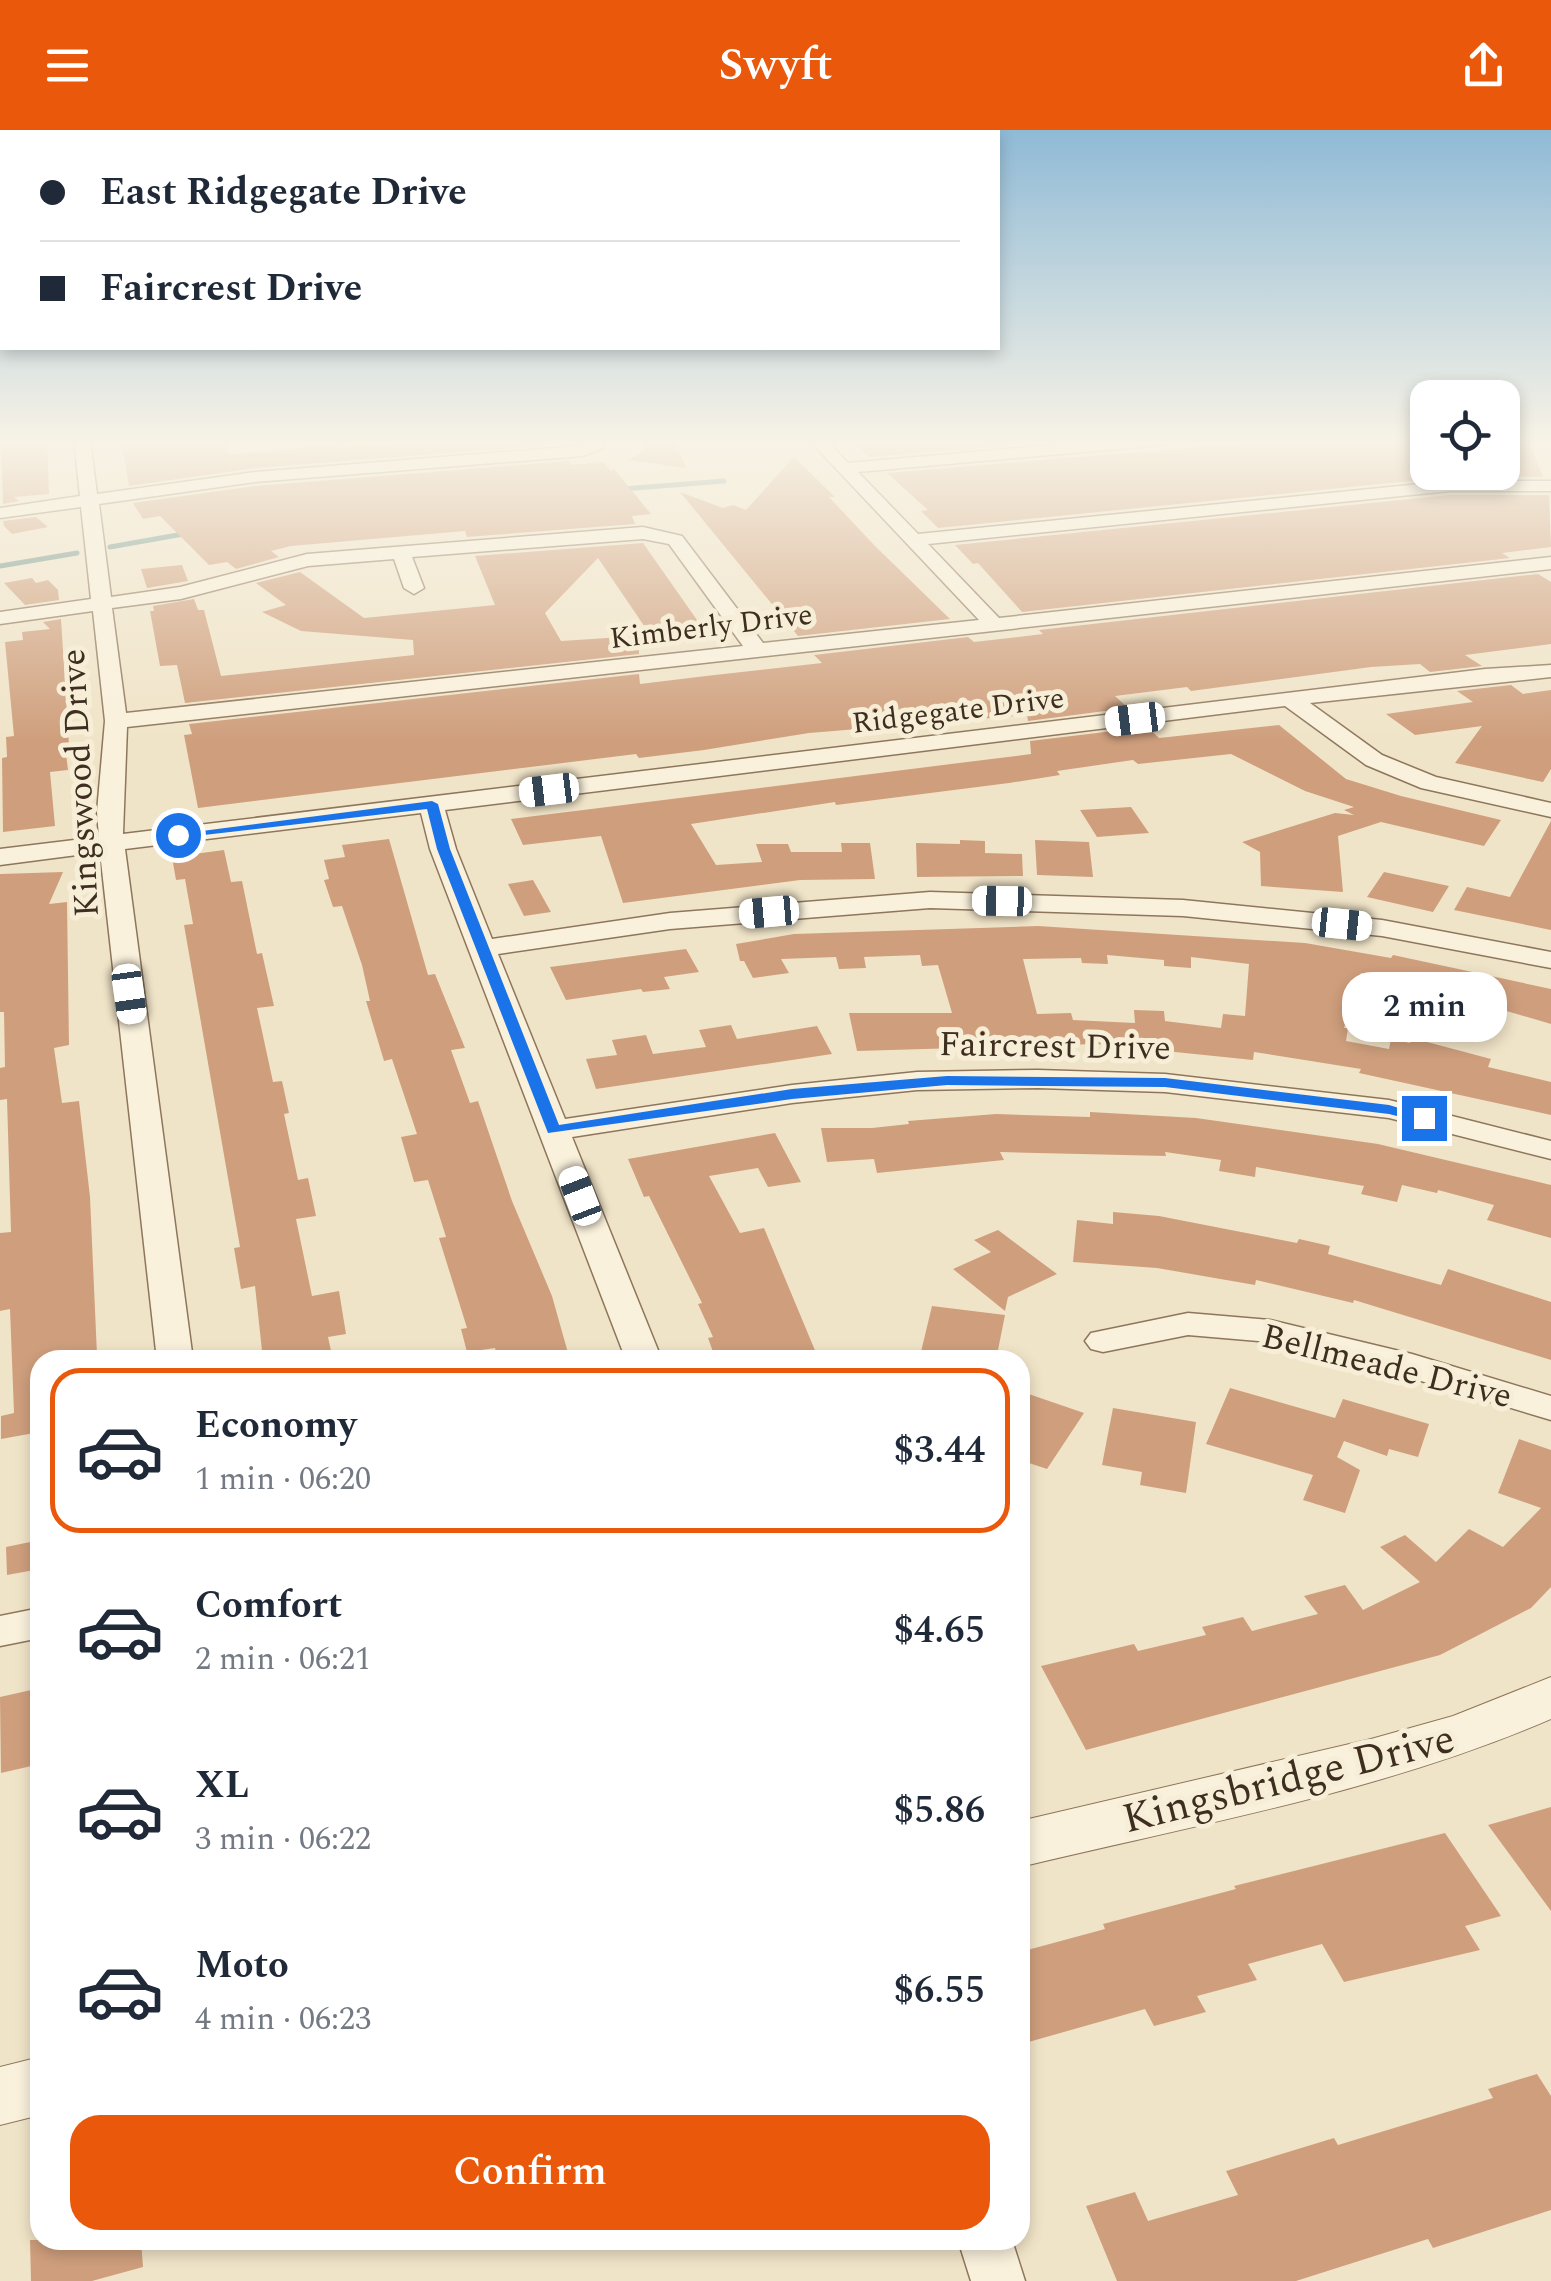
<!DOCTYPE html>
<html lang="en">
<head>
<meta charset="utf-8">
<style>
  body { margin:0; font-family:Spectral,serif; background:#f2f2f3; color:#1f2937; height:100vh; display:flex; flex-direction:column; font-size:38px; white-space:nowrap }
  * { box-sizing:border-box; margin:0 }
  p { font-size:32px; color:#747a83 }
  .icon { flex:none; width:55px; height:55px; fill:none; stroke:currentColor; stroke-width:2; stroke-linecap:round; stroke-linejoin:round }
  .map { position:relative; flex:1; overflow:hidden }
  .sheet { position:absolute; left:30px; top:1220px; width:1000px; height:900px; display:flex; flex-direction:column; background:#fff; border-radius:30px; box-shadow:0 5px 15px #0003 }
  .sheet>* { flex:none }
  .hud { position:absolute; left:0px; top:0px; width:1000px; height:220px; box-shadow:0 5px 15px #0003; display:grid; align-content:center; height:220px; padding:0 40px; background:#fff }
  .controls { position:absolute; left:1410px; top:250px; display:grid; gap:20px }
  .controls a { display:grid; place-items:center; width:110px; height:110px; border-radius:20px; background:#fff; box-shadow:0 5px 15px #0003; font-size:50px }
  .end { position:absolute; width:45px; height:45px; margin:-22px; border:12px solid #1a73e8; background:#fff; box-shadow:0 0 0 5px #fff }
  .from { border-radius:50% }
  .bubble { position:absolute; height:70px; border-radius:30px; background:#fff; box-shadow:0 5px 15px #0003; font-size:32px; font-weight:600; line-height:70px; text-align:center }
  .car { position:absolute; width:30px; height:60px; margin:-30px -15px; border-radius:12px; box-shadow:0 0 8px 2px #0007; background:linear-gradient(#fff 24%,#345 0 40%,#fff 0 76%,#345 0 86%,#fff 0) }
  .hud b { display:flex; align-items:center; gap:35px; height:95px; font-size:38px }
  .hud b+b { border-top:2px solid #e0e1e3 }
  .hud i { width:25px; height:25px; background:#1f2937 }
  ul { padding:18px 0 0; list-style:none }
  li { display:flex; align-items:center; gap:30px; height:165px; margin:0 20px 15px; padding:0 20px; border:5px solid transparent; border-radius:30px }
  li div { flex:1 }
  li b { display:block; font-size:38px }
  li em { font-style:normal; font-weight:600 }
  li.current { border-color:#ea580c }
  li>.icon { width:90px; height:90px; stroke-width:1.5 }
  .action { display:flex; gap:20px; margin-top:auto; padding:20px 40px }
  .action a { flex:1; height:115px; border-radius:30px; background:#ea580c; color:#fff; font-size:40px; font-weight:600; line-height:115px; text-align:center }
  header { display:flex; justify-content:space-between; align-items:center; height:130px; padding:0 40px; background:#ea580c; color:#fff; font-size:45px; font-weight:600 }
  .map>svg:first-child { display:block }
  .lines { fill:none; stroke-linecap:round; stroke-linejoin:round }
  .stream { stroke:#6f938a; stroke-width:5 }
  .building { fill:#cf9f7d; fill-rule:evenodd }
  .minor-casing { stroke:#8d765c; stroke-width:3 }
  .tertiary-casing { stroke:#8d765c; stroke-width:2 }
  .minor { fill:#faf1dc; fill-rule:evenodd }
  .tertiary { fill:#faf1dc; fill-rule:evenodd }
  .route { fill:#1a73e8 }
  .labels { text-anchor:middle; stroke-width:10; stroke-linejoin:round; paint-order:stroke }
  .far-street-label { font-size:30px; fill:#3d2e20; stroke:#f7eed8 }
  .street-label { font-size:35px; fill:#3d2e20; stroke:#f7eed8 }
  .near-street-label { font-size:42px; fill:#3d2e20; stroke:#f7eed8 }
</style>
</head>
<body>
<header><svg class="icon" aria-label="menu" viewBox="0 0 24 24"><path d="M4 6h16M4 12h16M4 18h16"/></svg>Swyft<svg class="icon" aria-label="share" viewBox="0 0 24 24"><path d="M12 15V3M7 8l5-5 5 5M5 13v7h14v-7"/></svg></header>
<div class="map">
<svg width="1551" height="2151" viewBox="0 0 1551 2151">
  <rect width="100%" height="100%" fill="#f0e4c8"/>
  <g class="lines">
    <path class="stream" d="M622 359 724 351
      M110 417 189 403
      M0 436 77 423"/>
  </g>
  <path class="building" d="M1 310H47L49 364 14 367 19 371 3 374Z
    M121 310H224L229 325 336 314 338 318 394 313 393 310H558L560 314 255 338 129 356Z
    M641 310H674L686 338 629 330 647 318Z
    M887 310H1030L1034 313 869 327 853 313Z
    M1285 310H1428V342H1502V310H1528L1543 347H1450L938 398 921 381 928 380 887 343Z
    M794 327 835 367H829L874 415 950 489 798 506 680 362 723 378 733 375 746 380Z
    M569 331 572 335 603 332 611 341 614 339 651 384 632 386 635 394 467 407 465 401 291 416 271 421 279 427 236 439 227 432 209 435 160 386 143 389 133 373 255 356Z
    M1450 365H1549L1551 417 1502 423 1510 428 1022 482 978 433 973 434 955 415Z
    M36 387 48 397 12 404 4 396 3 391Z
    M643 413 704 500 651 506 598 428 545 483 561 511 638 506 639 524 185 573 177 535 160 536 150 481H154L153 476 194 469 198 480H204L221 546 414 525 413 510 301 501 262 482 286 475 256 453 300 442 364 488 495 475 475 426Z
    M182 435 188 451 147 458 141 439Z
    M1538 444 1551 452V514L1465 525 1482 536 1430 542 1420 534 1371 537 1191 561 1187 557 1115 566 1128 578 1028 591 1027 585 809 603 704 620 639 628 636 624 198 678 184 605 192 604 189 594 639 544 640 554 706 546 822 533 814 525 968 507 974 512 1043 504 1039 500Z
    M32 448 36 453 48 450 58 460 59 470 25 475 4 453Z
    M61 489 69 616H65L68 640 50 642 55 696 3 702 2 628 7 627 6 607 14 606 5 512 23 510 22 502 50 499 43 492Z
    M1511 555 1523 564 1551 560V639L1543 652 1455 633 1482 596 1415 605 1386 584 1473 572 1457 561Z
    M1279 595 1346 649 1401 666 1501 690 1484 716 1381 692 1338 706 1343 762 1261 756 1260 722 1242 712 1335 683 1354 685 1344 680 1354 677 1305 661 1231 624 1138 634 1133 630 1057 641 1060 645 1009 653 836 675 835 672 691 694 716 735 762 732 756 714H788L791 722H842L841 713H870L875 749 800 750 623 773 601 706 523 715 511 689 1031 624 1030 611 1147 597 1159 608Z
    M1131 677 1149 703 1097 707 1080 680Z
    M1551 691V800L1454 780 1467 757 1510 767Z
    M389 709 428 845 435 844 465 918 451 920 470 973 478 971 512 1071 552 1166 570 1230H498L495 1218 467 1222 461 1199 467 1198 439 1108 446 1107 428 1050 414 1052 401 1007 417 1004 392 929 384 931 366 871H370L362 835 342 776 333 777 324 750 329 749 324 730 345 727 342 715Z
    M960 710 985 711V723L1022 724 1023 746 917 747 916 713 960 714Z
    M1035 710 1089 712 1093 747 1037 745Z
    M224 720 231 752 242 751 257 824 262 823 274 876 257 878 273 952 282 951 289 983 284 984 298 1050 308 1048 316 1086 296 1089 312 1166 339 1161 346 1204 328 1207 333 1230H263L255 1156 241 1159 234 1118 240 1117 184 795 193 794 185 749 176 750 172 727Z
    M63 742 49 774 67 772 69 915 54 918 62 973 79 971 90 1067 97 1225 40 1230V1302L1 1309V1286L14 1283 10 1179 0 1181V1103L11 1102 7 969 0 970V938L5 937 4 882H0V744Z
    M1384 742 1449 756 1433 782 1367 767Z
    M533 750 551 782 524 786 508 754Z
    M1038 796 1305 813 1391 828 1393 825 1551 859V894L1452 865 1449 875 1423 869 1413 864 1418 857 1361 843 1344 898H1348L1346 911 1389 919 1391 909 1410 913 1412 908 1491 929 1488 937 1551 952V985L1359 943 1361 939 1254 922 1253 930 1097 914 857 921 849 883H952L938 835 922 836 920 825 864 827 866 838 839 839 836 827 781 829 789 843 753 848 744 831H740L736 814 794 804ZM1107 825 1164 830V836L1191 838V827L1249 834 1245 886 1223 884 1221 898 1165 891 1164 881 1134 880 1135 893 1073 890 1071 883 1037 884 1023 829 1081 828 1082 833 1108 834Z
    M686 819 699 842 664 847 670 859 643 862 641 859 566 870 550 837Z
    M731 895 737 909 817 896 832 924 596 959 586 929 617 925 612 910 646 905 653 924 706 917 699 900Z
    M1090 982 1196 988 1378 1014 1551 1055V1108L1487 1090 1494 1075 1438 1060 1437 1063 1402 1055 1397 1072 1361 1064 1364 1056 1256 1037 1255 1047 1219 1041 1221 1030 1165 1022 1166 1026 1000 1022 1004 1030 877 1043 874 1029 827 1032 821 998H872L909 994 908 991 996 984 1090 987Z
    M775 1003 801 1052 768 1057 758 1038 709 1046 740 1103 764 1098 819 1230H716L708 1208 713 1207 698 1174 702 1173 649 1066 644 1067 628 1029Z
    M1113 1082 1159 1086 1297 1113 1299 1109 1330 1116 1328 1124 1441 1155 1448 1139 1551 1172V1230L1354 1170 1353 1173 1256 1150 1255 1155 1157 1138 1073 1132 1077 1090 1113 1094Z
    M998 1100 1057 1144 1008 1167 1005 1181 953 1139 991 1122 974 1110Z
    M932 1176 1005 1185 996 1230H919Z
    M1230 1258 1335 1288 1343 1269 1429 1294 1418 1327 1389 1319 1387 1326 1344 1311 1337 1327 1360 1340 1345 1383 1303 1370 1313 1345 1206 1314Z
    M1020 1261 1084 1283 1047 1339 1020 1330Z
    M1113 1278 1196 1292 1186 1363 1140 1355 1142 1342 1102 1335Z
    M1519 1309 1551 1320V1457L1531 1478 1440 1525 1086 1620 1041 1536 1134 1514 1138 1521 1206 1505 1202 1497 1243 1487 1252 1501 1318 1484 1304 1466 1345 1455 1363 1480 1420 1452 1380 1417 1405 1405 1436 1432 1469 1399 1503 1417 1541 1378 1498 1363Z
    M40 1410V1439L7 1445 6 1417Z
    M40 1558V1634L1 1643 0 1567Z
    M1551 1677V1781L1488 1695Z
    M1445 1703 1501 1786 1465 1796 1480 1820 1344 1852 1322 1814 1248 1834 1257 1850 1197 1866 1206 1882 1154 1896 1145 1879 1025 1913 1020 1901V1822L1105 1799 1103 1794 1236 1759 1234 1756Z
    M1537 1944 1551 1966V2080L1433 2118 1428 2109 1296 2151H1117L1086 2076 1135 2062 1148 2091 1238 2065 1226 2041 1334 2008 1338 2015 1493 1968 1488 1959Z
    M30 2110H141L143 2137 92 2151H31Z"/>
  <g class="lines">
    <g class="minor-casing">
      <path id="minor" d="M74 310H90L97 364 255 342 579 316 587 310H603V318L583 326 255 352 99 374 111 467 180 457 307 424 643 397 682 406 763 513 979 490 809 310H826L848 333 1108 310H1170L1162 315 858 342 918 404 1450 351H1551V361H1450L928 414 999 488 1551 427V439L127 597 123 704 1485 539 1551 535V547L1310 573 1382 625 1436 647 1551 673V687L1421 658 1366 635 1285 576 445 680 456 719 492 809 670 783 930 762 1183 770 1382 790 1551 822V838L1382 806 1183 786 930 778 670 799 498 824 565 989 792 955 917 942 1038 940 1165 944 1389 970 1551 1011V1029L1389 988 1165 962 1038 958 917 960 792 973 572 1007 662 1230H626L430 719 421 683 125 719 193 1230H157L100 722 0 735V719L99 707 97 682 105 591 93 481 0 494V482L91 469 81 377 0 388V378L80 366ZM643 409 669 414 743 516 126 583 112 478 181 469 308 436 394 429 404 458 414 464 424 458 412 427Z
        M1188 1183 1270 1190 1412 1224 1551 1266V1290L1391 1242 1270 1212 1188 1205 1103 1222 1091 1219 1085 1211 1091 1203Z
        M40 1478V1508L0 1516V1486Z
        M958 2110H1012L1025 2151H971Z"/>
    </g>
    <g class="tertiary-casing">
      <path id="tertiary" d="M1551 1547V1589C1382 1662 1198 1694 1020 1737V1691L1371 1609 1453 1586Z
        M40 1927V1985L0 1995V1937Z"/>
    </g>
    <use href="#minor" class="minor"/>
    <use href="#tertiary" class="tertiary"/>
  </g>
  <linearGradient id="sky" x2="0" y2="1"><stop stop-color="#8fbad6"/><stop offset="0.51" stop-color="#f8f3e6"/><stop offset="1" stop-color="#f8f3e6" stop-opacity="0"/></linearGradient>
  <rect width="1551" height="611" fill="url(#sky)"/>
  <path class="route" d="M432 671 438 674 450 719 559 995 792 959 947 946 1165 948 1389 975 1432 988 1424 993 1389 984 1165 957 947 955 792 969 548 1003 437 719 427 679 178 708 171 705Z"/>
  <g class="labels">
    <g class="far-street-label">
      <text transform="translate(711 496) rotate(-7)" y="10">Kimberly Drive</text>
      <text transform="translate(958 580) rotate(-7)" y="10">Ridgegate Drive</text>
    </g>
    <g class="street-label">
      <text transform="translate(79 653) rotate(-93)" y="12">Kingswood Drive</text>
      <text transform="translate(1055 915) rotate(1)" y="12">Faircrest Drive</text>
      <text transform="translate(1387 1235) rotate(14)" y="12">Bellmeade Drive</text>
    </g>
    <g class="near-street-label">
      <text transform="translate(1288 1647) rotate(-14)" y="15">Kingsbridge Drive</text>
    </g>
  </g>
</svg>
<div class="controls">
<a><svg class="icon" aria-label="locate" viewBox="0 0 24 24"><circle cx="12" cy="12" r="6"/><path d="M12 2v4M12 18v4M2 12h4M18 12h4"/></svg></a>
</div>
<i class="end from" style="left:178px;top:705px"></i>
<i class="end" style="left:1424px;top:988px"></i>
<div class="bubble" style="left:1342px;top:842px;width:165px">2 min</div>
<i class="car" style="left:1135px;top:589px;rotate:263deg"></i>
<i class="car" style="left:549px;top:660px;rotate:263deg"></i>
<i class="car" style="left:1002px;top:771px;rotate:271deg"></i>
<i class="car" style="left:769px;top:782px;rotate:265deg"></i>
<i class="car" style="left:1342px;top:794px;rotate:96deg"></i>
<i class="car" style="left:129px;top:864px;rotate:172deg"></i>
<i class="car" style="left:580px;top:1066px;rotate:339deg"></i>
<div class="hud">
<b><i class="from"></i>East Ridgegate Drive</b>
<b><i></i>Faircrest Drive</b>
</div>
<section class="sheet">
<ul>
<li class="current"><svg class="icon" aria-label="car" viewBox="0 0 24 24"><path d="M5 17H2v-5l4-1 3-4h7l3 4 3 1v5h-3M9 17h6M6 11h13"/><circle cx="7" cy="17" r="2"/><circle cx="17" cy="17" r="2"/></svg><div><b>Economy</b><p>1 min · 06:20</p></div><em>$3.44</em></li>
<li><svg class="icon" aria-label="car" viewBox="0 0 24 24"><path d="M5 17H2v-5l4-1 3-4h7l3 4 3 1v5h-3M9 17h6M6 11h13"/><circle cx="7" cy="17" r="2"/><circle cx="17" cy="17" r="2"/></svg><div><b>Comfort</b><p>2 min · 06:21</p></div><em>$4.65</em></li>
<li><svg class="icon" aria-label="car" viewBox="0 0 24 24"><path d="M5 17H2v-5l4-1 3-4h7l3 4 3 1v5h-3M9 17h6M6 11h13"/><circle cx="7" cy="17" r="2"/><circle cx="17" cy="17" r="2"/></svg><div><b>XL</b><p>3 min · 06:22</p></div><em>$5.86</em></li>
<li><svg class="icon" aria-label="car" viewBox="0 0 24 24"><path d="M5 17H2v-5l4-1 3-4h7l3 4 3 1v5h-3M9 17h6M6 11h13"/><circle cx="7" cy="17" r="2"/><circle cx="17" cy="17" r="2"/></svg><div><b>Moto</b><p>4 min · 06:23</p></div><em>$6.55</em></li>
</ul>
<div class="action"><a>Confirm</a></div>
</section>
</div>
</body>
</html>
